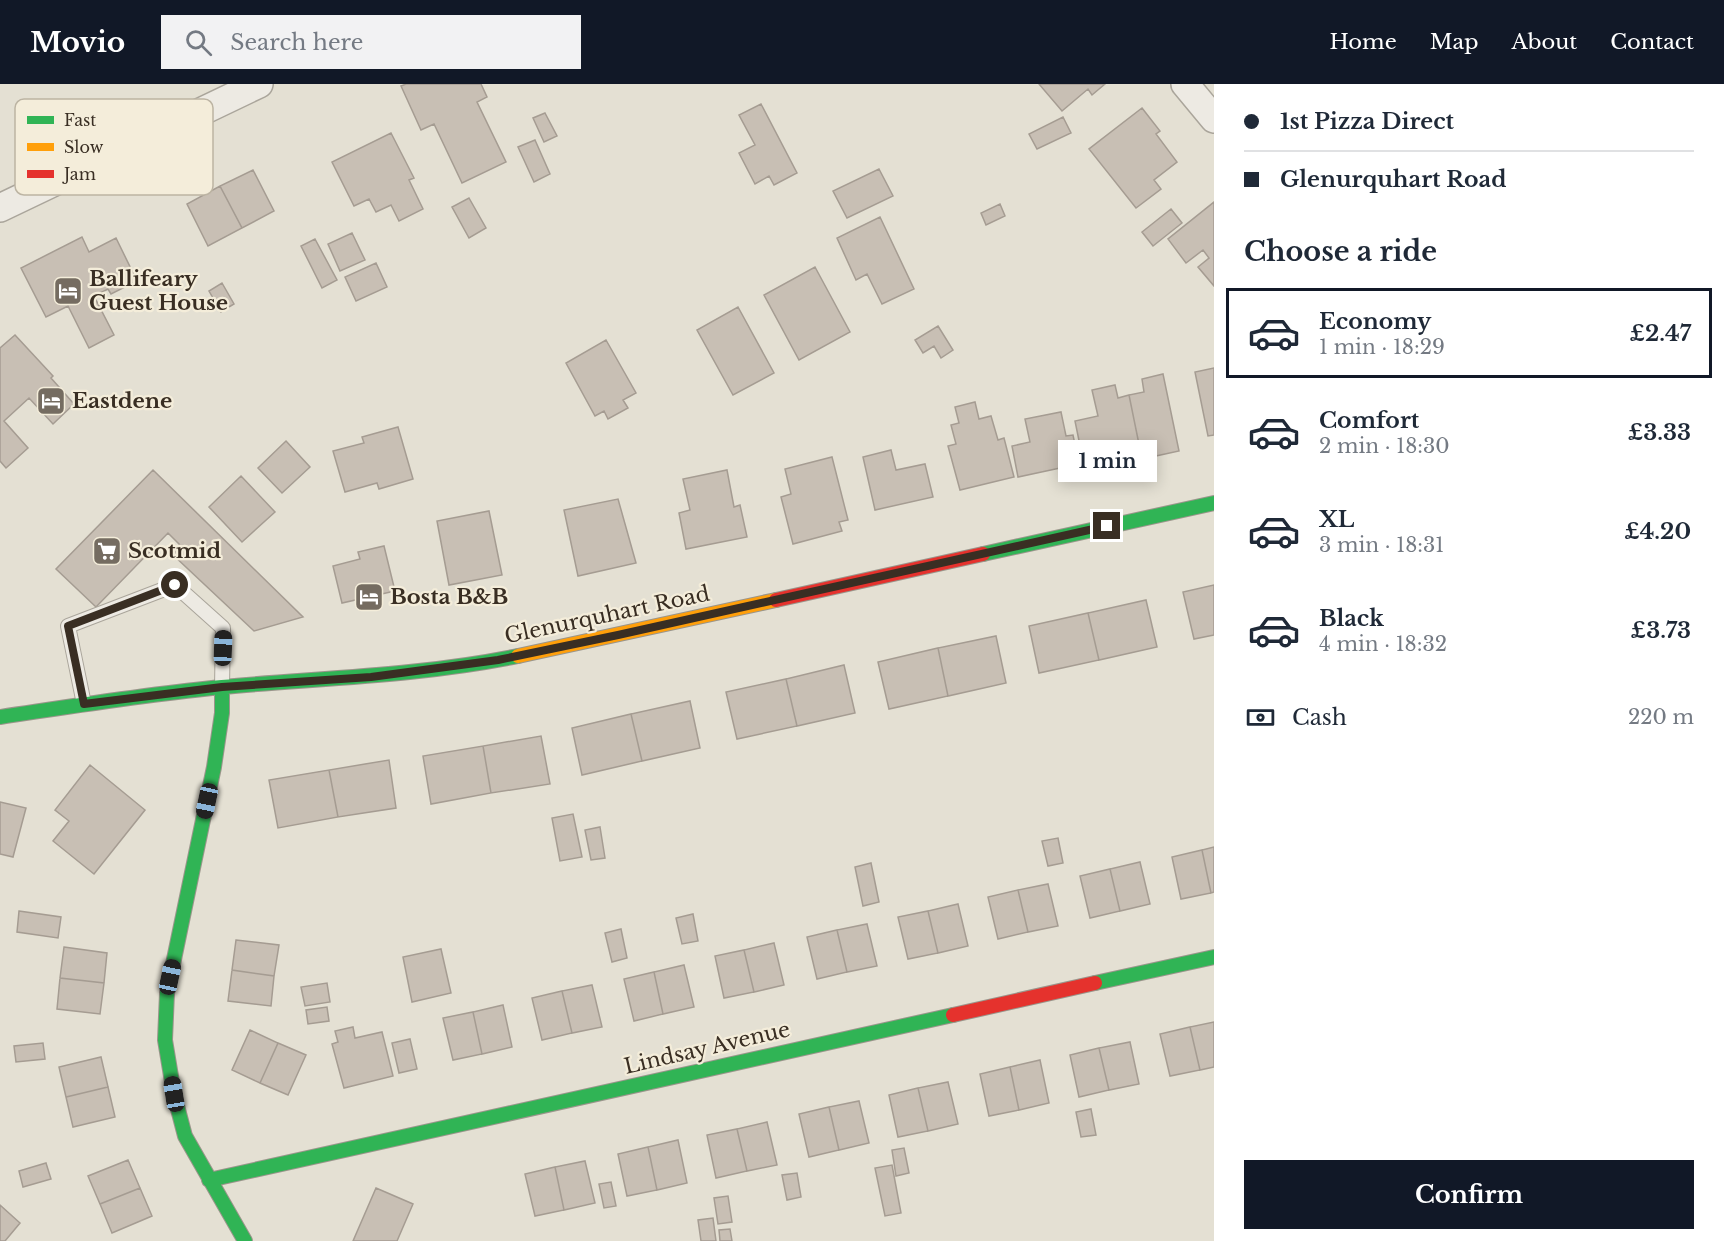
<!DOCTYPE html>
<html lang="en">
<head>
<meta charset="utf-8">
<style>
  body { margin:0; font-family:"Libre Baskerville",serif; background:#f2f2f3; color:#1f2937; height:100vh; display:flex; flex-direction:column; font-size:22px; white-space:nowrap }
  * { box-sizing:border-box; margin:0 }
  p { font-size:20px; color:#747a83 }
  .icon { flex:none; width:33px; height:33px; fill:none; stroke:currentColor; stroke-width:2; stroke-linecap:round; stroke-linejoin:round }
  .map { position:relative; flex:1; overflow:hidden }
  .sheet { display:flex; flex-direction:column; background:#fff; width:510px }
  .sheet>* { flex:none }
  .banner { display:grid; align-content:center; height:132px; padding:0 30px; background:#fff }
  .end { position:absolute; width:27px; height:27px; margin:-14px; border:8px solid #392e23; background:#fff; box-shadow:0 0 0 3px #fff }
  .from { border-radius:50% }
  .bubble { position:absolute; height:42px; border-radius:0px; background:#fff; box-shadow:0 3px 15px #0003; font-size:20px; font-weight:800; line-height:42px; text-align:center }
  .car { position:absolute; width:18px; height:36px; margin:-18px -9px; border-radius:8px; box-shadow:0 0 4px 2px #0007; background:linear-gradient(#222 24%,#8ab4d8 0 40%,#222 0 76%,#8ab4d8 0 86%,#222 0) }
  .banner b { display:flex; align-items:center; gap:21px; height:57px; font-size:22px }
  .banner b+b { border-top:2px solid #e0e1e3 }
  .banner i { width:15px; height:15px; background:#1f2937 }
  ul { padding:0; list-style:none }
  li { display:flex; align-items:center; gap:18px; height:90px; margin:0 12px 9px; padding:0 18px; border:3px solid transparent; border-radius:0px }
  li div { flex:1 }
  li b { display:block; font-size:22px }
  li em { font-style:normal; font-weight:800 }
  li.current { border-color:#111827 }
  li>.icon { width:54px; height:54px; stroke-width:1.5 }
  h2 { padding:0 30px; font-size:27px; line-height:72px }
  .pay { display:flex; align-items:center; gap:15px; height:66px; padding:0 30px; font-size:22px }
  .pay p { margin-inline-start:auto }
  .action { display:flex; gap:12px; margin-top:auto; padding:12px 30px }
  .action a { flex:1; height:69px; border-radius:0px; background:#111827; color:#fff; font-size:24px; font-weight:800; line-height:69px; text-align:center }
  header { display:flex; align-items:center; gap:36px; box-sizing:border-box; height:84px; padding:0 30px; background:#111827; color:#fff }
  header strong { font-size:28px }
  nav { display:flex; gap:33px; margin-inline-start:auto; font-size:21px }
  .search { width:420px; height:54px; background:#f2f2f3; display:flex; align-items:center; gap:15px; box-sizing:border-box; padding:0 21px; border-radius:0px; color:#747a83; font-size:22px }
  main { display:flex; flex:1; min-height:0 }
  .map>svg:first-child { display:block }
  .building { fill:#c8bfb4; stroke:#a59c92; stroke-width:1.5 }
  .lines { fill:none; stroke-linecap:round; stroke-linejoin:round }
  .lane-casing { stroke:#aaa59b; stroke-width:16 }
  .street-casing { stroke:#aaa59b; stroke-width:30 }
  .fast-casing { stroke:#9a958b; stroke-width:16 }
  .slow-casing { stroke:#9a958b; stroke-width:16 }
  .jam-casing { stroke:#9a958b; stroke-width:16 }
  .lane { stroke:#edeae3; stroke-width:14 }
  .street { stroke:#edeae3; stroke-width:27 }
  .fast { stroke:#30b455; stroke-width:14 }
  .slow { stroke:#ff9f0a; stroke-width:14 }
  .jam { stroke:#e5322d; stroke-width:14 }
  .route { stroke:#392e23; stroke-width:8 }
  .labels { text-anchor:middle; stroke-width:4.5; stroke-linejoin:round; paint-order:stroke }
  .poi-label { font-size:21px; font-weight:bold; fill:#392e23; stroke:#f4edda; text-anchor:start }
  .street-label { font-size:21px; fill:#392e23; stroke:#f4edda }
  .key { fill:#f4edda; stroke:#bcb4a3; stroke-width:1.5 }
  .key-label { font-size:16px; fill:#392e23 }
</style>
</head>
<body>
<header>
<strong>Movio</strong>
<div class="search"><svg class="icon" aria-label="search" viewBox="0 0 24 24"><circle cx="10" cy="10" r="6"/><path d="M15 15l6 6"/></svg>Search here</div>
<nav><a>Home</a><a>Map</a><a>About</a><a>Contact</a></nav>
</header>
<main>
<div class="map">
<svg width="1214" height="1157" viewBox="0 0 1214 1157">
  <rect width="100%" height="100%" fill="#e4e0d3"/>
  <path class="building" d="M406 0H481L487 13 477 18 506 78 462 99 434 40 421 46 401 2Z
    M1039 0H1105L1092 11 1088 5 1062 27Z
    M761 20 797 89 774 101 769 92 755 100 739 69 755 61 739 31Z
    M1142 24 1160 47 1156 50 1177 78 1154 96 1161 105 1136 124 1089 65Z
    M545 29 557 52 544 58 533 34Z
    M1063 33 1071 49 1037 65 1029 50Z
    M391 49 414 94 409 96 423 125 399 137 391 121 376 128 369 115 354 122 332 78Z
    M535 56 550 90 534 98 518 63Z
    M879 85 893 112 847 134 833 107Z
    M253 86 274 127 242 144 220 102Z
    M220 102 242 144 208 162 187 120Z
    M469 114 486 144 469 154 452 123Z
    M1214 118V202L1198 183 1209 174 1203 166 1186 179 1168 155Z
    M1000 120 1005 132 986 141 981 129Z
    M1171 125 1182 139 1153 162 1142 148Z
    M880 133 914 205 882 220 867 190 856 196 837 154Z
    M352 149 365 176 340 187 328 160Z
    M82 153 89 168 116 154 137 197 111 210 108 205 94 212 114 251 89 264 68 222 46 233 21 184Z
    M315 155 337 196 322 204 301 162Z
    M376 179 387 203 356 217 345 193Z
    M815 183 850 248 799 276 764 211Z
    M222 199 234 220 221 228 209 207Z
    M738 223 774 289 733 311 697 246Z
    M938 242 953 266 941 274 934 262 923 269 915 256Z
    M15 251 53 292 51 294 74 320 53 340 29 314 4 337 28 364 6 384 0 377V264Z
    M606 256 636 309 623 316 628 324 608 335 604 327 595 332 566 279Z
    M1214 284V351L1208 352 1195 288Z
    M1163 290 1179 367 1142 375 1129 311 1144 308 1142 295Z
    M1115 301 1118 314 1129 311 1142 375 1085 386 1075 337 1098 332 1092 306Z
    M975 318 979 335 991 332 998 356 1004 354 1014 393 960 406 948 362 956 360 951 341 959 339 955 323Z
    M1061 328 1066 352 1073 351 1079 380 1018 393 1012 362 1030 358 1025 335Z
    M398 343 413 395 379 405 377 399 345 408 333 367 364 359 362 353Z
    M286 357 310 383 282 409 258 384Z
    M891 366 896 386 925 380 933 413 875 426 863 373Z
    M832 373 848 436 839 438 842 447 793 460 781 413 791 410 785 385Z
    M153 386 303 533 254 547 171 469 180 461 168 449 96 523 56 485Z
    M727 386 734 423 740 421 747 453 686 465 679 429 690 426 683 395Z
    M241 392 275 428 242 458 209 423Z
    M618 415 636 479 578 492 564 426Z
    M489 427 502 491 449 501 437 437Z
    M384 462 395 507 342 519 333 482 360 475 358 468Z
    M1214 501V551L1194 555 1183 508Z
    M1146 516 1157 563 1099 576 1088 529Z
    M1088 529 1099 576 1039 589 1029 542Z
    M996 552 1006 599 948 612 938 564Z
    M938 564 948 612 889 625 878 578Z
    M844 581 855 629 797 642 786 595Z
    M786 595 797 642 737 655 726 608Z
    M690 617 700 664 642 677 631 630Z
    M631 630 642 677 582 691 572 644Z
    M541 652 550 700 491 709 483 662Z
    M483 662 491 709 431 720 423 672Z
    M389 676 396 724 338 733 329 686Z
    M90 681 145 726 94 790 53 757 69 737 55 726Z
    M329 686 338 733 278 744 269 696Z
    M0 718 26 724 13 773 0 770Z
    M573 730 582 773 560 777 552 734Z
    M600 743 605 774 591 776 585 746Z
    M1058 754 1063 779 1048 782 1042 757Z
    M1214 763V808L1211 809 1202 766Z
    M1202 766 1211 809 1181 815 1172 773Z
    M1140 778 1150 820 1120 827 1110 785Z
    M871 779 879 818 863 822 855 783Z
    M1110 785 1120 827 1090 834 1080 792Z
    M1048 800 1058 842 1028 848 1018 806Z
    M1018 806 1028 848 998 855 988 813Z
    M958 820 968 862 938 869 928 827Z
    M19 827 61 833 58 854 17 848Z
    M928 827 938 869 908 875 898 833Z
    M693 830 698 857 682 860 676 834Z
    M867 840 877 882 847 888 837 846Z
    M621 845 627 874 612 878 605 849Z
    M837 846 847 888 817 895 807 853Z
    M236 856 279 861 274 892 232 886Z
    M774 859 784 901 754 908 744 866Z
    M64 863 107 869 104 899 60 894Z
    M441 865 451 909 412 918 403 873Z
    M744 866 754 908 724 914 715 872Z
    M684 881 694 923 663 930 654 888Z
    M232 886 274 892 271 922 228 917Z
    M654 888 663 930 634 937 624 895Z
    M60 894 104 899 100 930 57 925Z
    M327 899 330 918 305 922 301 903Z
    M592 901 602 943 572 949 562 907Z
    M562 907 572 949 542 956 532 914Z
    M503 921 512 963 482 970 473 928Z
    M327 923 329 937 308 940 306 926Z
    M473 928 482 970 453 976 443 934Z
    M1214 938V983L1200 986 1190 943Z
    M353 943 355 954 382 948 393 992 344 1004 332 960 338 958 335 947Z
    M1190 943 1200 986 1170 992 1160 950Z
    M250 946 278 959 260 999 232 986Z
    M410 955 417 985 399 989 392 959Z
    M1130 958 1139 1000 1109 1006 1099 964Z
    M43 959 45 975 16 978 14 962Z
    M278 959 306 971 288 1011 260 999Z
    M1099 964 1109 1006 1079 1013 1070 971Z
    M101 973 108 1003 66 1013 59 983Z
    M1040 976 1049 1019 1019 1026 1010 983Z
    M1010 983 1019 1026 989 1032 980 990Z
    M948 998 958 1040 928 1047 918 1004Z
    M108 1003 115 1033 73 1043 66 1013Z
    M918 1004 928 1047 898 1053 889 1011Z
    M859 1017 869 1059 839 1066 829 1023Z
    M829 1023 839 1066 809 1073 799 1030Z
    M1091 1025 1096 1051 1081 1053 1076 1028Z
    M767 1038 777 1081 747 1087 737 1045Z
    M737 1045 747 1087 716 1094 707 1051Z
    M678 1056 687 1099 657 1106 648 1063Z
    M648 1063 657 1106 627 1112 618 1070Z
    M904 1064 909 1089 896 1092 892 1066Z
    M128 1076 140 1104 100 1120 88 1092Z
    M585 1077 595 1119 564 1126 555 1083Z
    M46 1079 51 1095 23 1103 19 1087Z
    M892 1081 901 1129 885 1132 875 1084Z
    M555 1083 564 1126 535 1132 525 1090Z
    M797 1089 801 1113 787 1116 782 1091Z
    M611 1098 616 1122 604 1124 599 1100Z
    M140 1104 152 1132 112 1149 100 1120Z
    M376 1104 413 1120 397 1157H353Z
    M728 1112 732 1138 718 1140 714 1114Z
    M0 1121 20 1139 5 1157H0Z
    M713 1134 716 1157H701L698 1136Z
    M730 1145 732 1157H720L719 1146Z"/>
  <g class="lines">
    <g class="lane-casing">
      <path id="lane" d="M84 620 68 542 175 501 223 544 222 603"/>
    </g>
    <g class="street-casing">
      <path id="street" d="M1185 0 1214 35
        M0 124 259 0"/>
    </g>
    <g class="fast-casing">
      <path id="fast" d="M983 470 1214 419
        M222 603V629L214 683 167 909 165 956 174 1010 185 1052 245 1157
        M0 633C74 622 148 610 222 603 321 594 420 592 518 572
        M1095 899 1214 873
        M209 1096 953 931"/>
    </g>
    <g class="slow-casing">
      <path id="slow" d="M518 572 776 516"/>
    </g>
    <g class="jam-casing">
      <path id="jam" d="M776 516 983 470
        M953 931 1095 899"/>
    </g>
    <use href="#lane" class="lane"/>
    <use href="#street" class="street"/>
    <use href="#fast" class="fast"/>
    <use href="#slow" class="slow"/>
    <use href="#jam" class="jam"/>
  </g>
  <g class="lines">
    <path class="route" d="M175 501 68 542 84 620 222 603 371 593 498 576 618 551 1107 442"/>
  </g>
  <defs>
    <g id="hotel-square" transform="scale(1.5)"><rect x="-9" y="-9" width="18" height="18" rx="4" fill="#756c61" stroke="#f4edda"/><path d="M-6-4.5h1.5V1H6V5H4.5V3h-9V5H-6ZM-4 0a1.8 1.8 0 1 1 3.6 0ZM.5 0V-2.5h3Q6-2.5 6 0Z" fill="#fff"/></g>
    <g id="supermarket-square" transform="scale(1.5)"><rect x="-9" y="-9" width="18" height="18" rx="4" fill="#756c61" stroke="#f4edda"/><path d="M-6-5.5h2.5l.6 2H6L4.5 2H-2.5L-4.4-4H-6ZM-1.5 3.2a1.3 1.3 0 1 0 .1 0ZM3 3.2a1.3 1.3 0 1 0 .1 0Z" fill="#fff"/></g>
  </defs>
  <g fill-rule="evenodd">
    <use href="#hotel-square" x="68" y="207"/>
    <use href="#hotel-square" x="51" y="317"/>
    <use href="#supermarket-square" x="107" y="467"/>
    <use href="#hotel-square" x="369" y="513"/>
  </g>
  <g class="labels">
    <g class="poi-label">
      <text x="89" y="202">Ballifeary<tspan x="89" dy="24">Guest House</tspan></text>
      <text x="72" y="324">Eastdene</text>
      <text x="128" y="474">Scotmid</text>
      <text x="390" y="520">Bosta B&amp;B</text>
    </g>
    <g class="street-label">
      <text transform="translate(607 531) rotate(-12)" y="7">Glenurquhart Road</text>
      <text transform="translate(707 964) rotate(-13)" y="7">Lindsay Avenue</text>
    </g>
  </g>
  <rect x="15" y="15" width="198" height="96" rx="9" class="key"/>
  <rect x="27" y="32" width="27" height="8" fill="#30b455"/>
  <rect x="27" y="59" width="27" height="8" fill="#ff9f0a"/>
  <rect x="27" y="86" width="27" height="8" fill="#e5322d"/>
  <g class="key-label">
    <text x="64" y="42">Fast</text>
    <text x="64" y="69">Slow</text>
    <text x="64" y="96">Jam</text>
  </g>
</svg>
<i class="end from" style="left:175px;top:501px"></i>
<i class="end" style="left:1107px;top:442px"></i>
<div class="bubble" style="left:1058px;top:356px;width:99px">1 min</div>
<i class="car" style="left:223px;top:564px;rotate:2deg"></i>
<i class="car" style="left:207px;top:717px;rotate:192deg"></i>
<i class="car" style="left:170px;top:893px;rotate:12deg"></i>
<i class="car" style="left:174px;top:1010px;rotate:351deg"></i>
</div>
<section class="sheet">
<div class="banner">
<b><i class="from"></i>1st Pizza Direct</b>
<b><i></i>Glenurquhart Road</b>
</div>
<h2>Choose a ride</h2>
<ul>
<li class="current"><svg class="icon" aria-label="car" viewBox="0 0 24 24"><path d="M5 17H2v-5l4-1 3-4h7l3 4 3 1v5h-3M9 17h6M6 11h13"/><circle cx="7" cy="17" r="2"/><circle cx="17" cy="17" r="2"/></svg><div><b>Economy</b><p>1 min · 18:29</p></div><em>£2.47</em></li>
<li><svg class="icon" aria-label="car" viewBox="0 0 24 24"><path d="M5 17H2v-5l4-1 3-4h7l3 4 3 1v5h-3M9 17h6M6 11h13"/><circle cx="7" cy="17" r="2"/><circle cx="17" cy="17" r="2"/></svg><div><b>Comfort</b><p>2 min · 18:30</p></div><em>£3.33</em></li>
<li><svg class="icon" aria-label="car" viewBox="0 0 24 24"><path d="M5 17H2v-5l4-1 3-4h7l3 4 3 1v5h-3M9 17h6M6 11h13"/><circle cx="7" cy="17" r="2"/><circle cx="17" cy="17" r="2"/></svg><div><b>XL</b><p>3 min · 18:31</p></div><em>£4.20</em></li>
<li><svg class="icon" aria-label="car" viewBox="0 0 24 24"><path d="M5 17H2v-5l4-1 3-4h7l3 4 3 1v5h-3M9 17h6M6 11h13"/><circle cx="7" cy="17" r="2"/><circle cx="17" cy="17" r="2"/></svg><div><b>Black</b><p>4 min · 18:32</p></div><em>£3.73</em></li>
</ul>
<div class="pay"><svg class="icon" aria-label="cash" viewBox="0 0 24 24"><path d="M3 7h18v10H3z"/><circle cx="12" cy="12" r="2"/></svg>Cash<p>220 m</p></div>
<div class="action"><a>Confirm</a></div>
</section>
</main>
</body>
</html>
